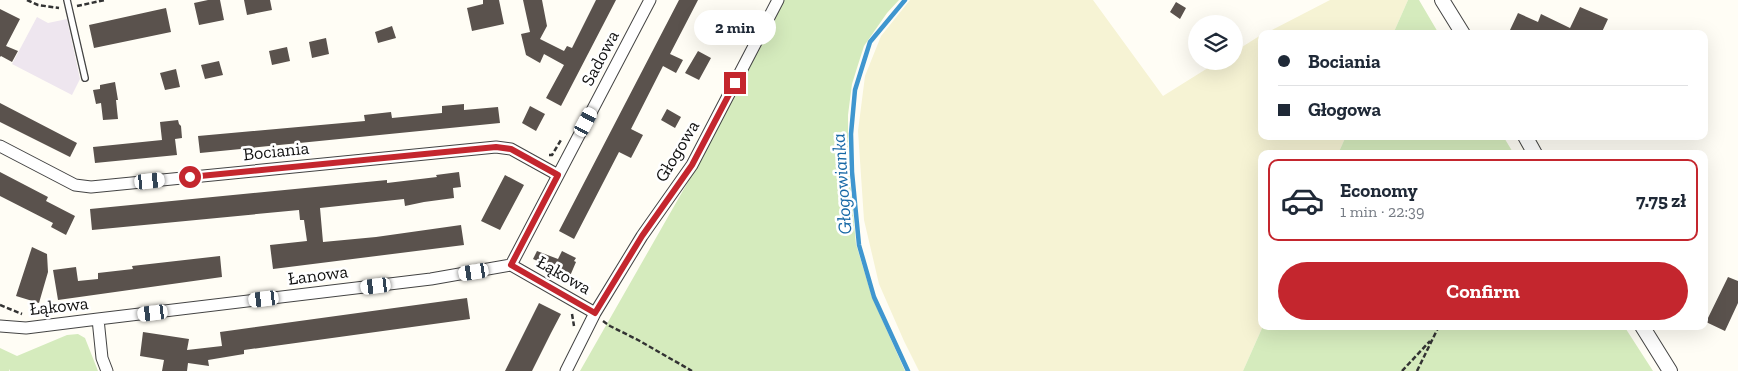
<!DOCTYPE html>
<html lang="en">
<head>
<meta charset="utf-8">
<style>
  body { margin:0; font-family:"Zilla Slab",serif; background:#f6f6f7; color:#1f2937; height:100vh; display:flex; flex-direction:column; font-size:19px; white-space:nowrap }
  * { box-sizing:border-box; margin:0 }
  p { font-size:16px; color:#747a83 }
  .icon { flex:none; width:28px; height:28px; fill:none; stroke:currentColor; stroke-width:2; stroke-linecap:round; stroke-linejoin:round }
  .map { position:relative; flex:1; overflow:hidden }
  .side { position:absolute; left:1258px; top:150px; width:450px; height:180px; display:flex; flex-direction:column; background:#fff; border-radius:10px; box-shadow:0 5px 20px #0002 }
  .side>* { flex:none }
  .banner { position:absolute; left:1258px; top:30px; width:450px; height:110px; border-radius:10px; box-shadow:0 5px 20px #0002; display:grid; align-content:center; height:110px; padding:0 20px; background:#fff }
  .fabs { position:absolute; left:1188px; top:15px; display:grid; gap:10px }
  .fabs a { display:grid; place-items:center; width:55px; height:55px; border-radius:50%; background:#fff; box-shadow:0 5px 20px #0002; font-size:25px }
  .end { position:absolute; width:22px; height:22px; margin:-11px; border:6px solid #c4262e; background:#fff; box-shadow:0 0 0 2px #fff }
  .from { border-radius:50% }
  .bubble { position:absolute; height:35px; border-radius:18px; background:#fff; box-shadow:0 5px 20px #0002; font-size:16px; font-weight:700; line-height:35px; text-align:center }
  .car { position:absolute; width:15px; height:30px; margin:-15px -8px; border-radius:6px; box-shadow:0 0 4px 1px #0007; background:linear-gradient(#fff 24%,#345 0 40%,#fff 0 76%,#345 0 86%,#fff 0) }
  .banner b { display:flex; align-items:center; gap:18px; height:48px; font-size:19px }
  .banner b+b { border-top:1px solid #e0e1e3 }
  .banner i { width:12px; height:12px; background:#1f2937 }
  ul { padding:9px 0 0; list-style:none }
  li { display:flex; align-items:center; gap:15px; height:82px; margin:0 10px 8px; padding:0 10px; border:2px solid #e0e1e3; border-radius:10px }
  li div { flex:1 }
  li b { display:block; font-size:19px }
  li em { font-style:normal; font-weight:700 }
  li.on { border-color:#c4262e }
  li>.icon { width:45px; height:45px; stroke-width:1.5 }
  .action { display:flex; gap:10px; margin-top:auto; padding:10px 20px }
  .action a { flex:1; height:58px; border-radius:30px; background:#c4262e; color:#fff; font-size:20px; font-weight:700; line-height:58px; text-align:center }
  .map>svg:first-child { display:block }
  .industrial { fill:#eee6ef }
  .farmland { fill:#f6f3d4 }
  .green { fill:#d5ebbd }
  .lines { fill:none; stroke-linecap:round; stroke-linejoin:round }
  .stream { stroke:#3f96cf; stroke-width:4.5 }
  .building { fill:#5a524d }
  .service-casing { stroke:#444; stroke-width:8 }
  .minor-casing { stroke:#444; stroke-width:13 }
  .tertiary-casing { stroke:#444; stroke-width:16 }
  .path { stroke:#333; stroke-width:2.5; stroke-dasharray:5 2.5; stroke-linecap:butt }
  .service { stroke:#fff; stroke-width:5.5 }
  .minor { stroke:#fff; stroke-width:11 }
  .tertiary { stroke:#fff; stroke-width:14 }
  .route { stroke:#c4262e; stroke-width:6 }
  .labels { text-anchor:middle; stroke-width:5; stroke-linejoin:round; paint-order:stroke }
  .street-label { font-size:18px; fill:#111; stroke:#fff }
  .water-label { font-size:19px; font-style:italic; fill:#1768a6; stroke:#fff }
</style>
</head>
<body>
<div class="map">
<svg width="1738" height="371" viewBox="0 0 1738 371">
  <rect width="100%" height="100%" fill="#fffdf5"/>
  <path class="industrial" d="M37 17 48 23 67 19 80 79 72 95 12 64Z"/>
  <path class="farmland" d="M910 0H1093L1163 96 1219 61H1234V52L1261 35V136H1346L1338 154H1261V326H1263L1243 371H919L904 341 879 284 864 220 858 131 865 76 881 36Z
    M1330 0H1408L1393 34H1264Z"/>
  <path class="green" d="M782 0H899L887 13 864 46 857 68 852 84 848 115V162L856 244 872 297 905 371H580L701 159Z
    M1408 0H1419L1439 34H1393Z
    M1346 136H1503L1514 154H1338Z
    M1263 326H1624L1653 371H1243Z
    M78 334 85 338 98 371H10V369L9 371H0V348L17 356 67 335Z"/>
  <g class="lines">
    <path class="stream" d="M905 0 870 42 855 90 851 134 852 172 859 245 874 297 908 371"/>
  </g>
  <path class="building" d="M208 0H220L224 20 199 25 194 3Z
    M244 0H270L272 10 247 15Z
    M483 0H499L504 24 472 31 467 8 483 4Z
    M523 0H542L547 26 540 39 564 51 567 46 572 48 596 0H616L561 106 546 98 564 65 544 54 540 63 526 55 521 34 530 32Z
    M679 0H698L670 54 683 60 676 73 663 66 631 129 643 135 631 158 619 152 574 239 559 231Z
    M1176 2 1186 8 1180 19 1170 12Z
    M1580 7 1608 19 1601 34H1520L1510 30 1518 13 1538 22 1541 14 1570 28Z
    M166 8 171 32 94 48 89 25Z
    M0 9 20 19 6 46 18 51 12 62 1 56 0 57Z
    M392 26 396 38 378 43 375 32Z
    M326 38 329 54 312 58 309 42Z
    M287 47 290 61 272 65 269 51Z
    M698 51 711 58 699 80 685 73Z
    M219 61 223 75 205 79 201 65Z
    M176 69 180 87 165 90 160 73Z
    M115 82 118 100H116L118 119 103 120 101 103 96 104 93 90 100 89V85Z
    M0 103 77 143 70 157 0 122Z
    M464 104V110L498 107 500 123 200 153 198 136 365 121 364 115 391 112 392 118 442 113V106Z
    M530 106 545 114 536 131 522 123Z
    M667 109 681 117 675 128 661 120Z
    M178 120 179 124 181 126 182 138 175 139 177 155 95 163 93 147 162 140 160 122Z
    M0 172 48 197 46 201 75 216 66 235 51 227 53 223 0 196Z
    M459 172 461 187 453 188 454 198 424 202 405 206 404 199 320 208 323 242 376 237 461 225 464 245 273 269 270 245 307 241 304 220H300L299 210 92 230 90 209 387 180V183L437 177 436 175Z
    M505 175 524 185 500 230 481 221Z
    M32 247 47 254 48 272 39 303 16 296Z
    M537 251 558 259 562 251 576 258 574 261 576 262 570 276 533 259Z
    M220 256 222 277 58 300 53 270 76 267 78 281 98 279V273L133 269 132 266Z
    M1728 277 1738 281V303L1725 331 1706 322Z
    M467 298 470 319 244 350V354L208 360 209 366 188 363 187 371H162L164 360 140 356 143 332 189 339 187 350 222 346 220 332Z
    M539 303 561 314 551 333 532 371H505Z"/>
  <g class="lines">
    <g class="service-casing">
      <path id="service" d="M67 0 85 78"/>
    </g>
    <g class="minor-casing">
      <path id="minor" d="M0 146 75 185 91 187 496 147 511 149 558 175
        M511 265 650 0
        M511 265 595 313 566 371
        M595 313 642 236 692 165 778 0
        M98 319 431 279 511 265
        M0 326 26 328 98 319 102 358 107 371"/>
    </g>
    <g class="tertiary-casing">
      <path id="tertiary" d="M1442 0 1463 34
        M1525 136 1535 154
        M1642 326 1670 371"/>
    </g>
    <path class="path" d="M27 0 38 5 59 8
      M77 6 105 0
      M549 155H552L561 140
      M0 305 22 314
      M572 314 574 326
      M603 321 610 326 638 340 692 371
      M1402 371 1430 341
      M1417 371 1439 326"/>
    <use href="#service" class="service"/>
    <use href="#minor" class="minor"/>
    <use href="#tertiary" class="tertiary"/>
  </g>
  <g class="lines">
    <path class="route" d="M190 177 496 147 511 149 558 175 511 265 595 313 642 236 692 165 735 83"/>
  </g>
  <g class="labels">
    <g class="street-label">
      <text transform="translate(600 58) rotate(-62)" y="6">Sadowa</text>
      <text transform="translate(276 151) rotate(-6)" y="6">Bociania</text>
      <text transform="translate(677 151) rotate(-59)" y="6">Głogowa</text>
      <text transform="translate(318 275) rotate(-7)" y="6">Łanowa</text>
      <text transform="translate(564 275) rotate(30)" y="6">Łąkowa</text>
      <text transform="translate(59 306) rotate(-6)" y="6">Łąkowa</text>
    </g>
    <g class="water-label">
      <text transform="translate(841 184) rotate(-94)" y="7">Głogowianka</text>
    </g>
  </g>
</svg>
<div class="fabs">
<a><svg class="icon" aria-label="layers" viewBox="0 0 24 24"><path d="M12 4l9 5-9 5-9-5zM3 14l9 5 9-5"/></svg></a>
</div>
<i class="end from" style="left:190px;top:177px"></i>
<i class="end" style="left:735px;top:83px"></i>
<div class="bubble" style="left:694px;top:10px;width:82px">2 min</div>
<i class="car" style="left:586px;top:122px;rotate:28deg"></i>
<i class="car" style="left:150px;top:181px;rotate:84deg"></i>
<i class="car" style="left:474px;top:272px;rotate:261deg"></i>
<i class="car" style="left:376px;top:286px;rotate:263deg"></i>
<i class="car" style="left:264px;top:299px;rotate:263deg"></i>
<i class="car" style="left:153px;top:313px;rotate:263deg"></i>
<div class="banner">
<b><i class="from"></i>Bociania</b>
<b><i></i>Głogowa</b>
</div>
<section class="side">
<ul>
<li class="on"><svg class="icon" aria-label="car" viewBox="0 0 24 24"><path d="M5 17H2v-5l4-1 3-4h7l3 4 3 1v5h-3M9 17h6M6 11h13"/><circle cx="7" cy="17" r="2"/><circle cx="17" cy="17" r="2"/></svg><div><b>Economy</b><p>1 min · 22:39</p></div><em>7.75 zł</em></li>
</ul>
<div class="action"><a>Confirm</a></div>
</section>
</div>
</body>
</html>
